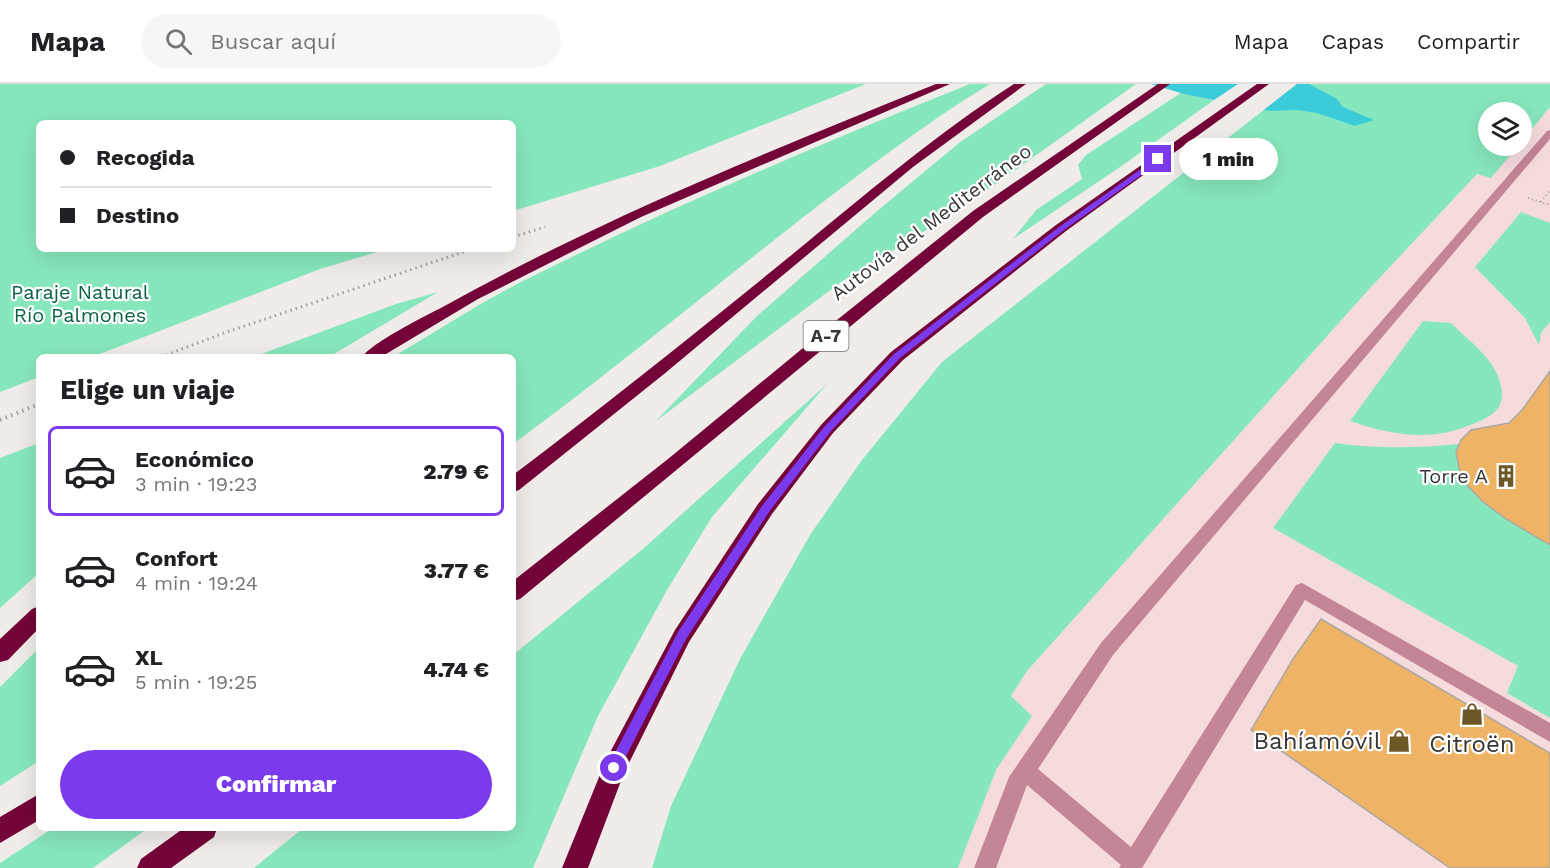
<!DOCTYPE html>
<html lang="es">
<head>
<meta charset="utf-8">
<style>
  body { margin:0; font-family:"Work Sans",sans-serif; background:#f6f6f6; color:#202124; height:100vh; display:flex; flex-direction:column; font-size:22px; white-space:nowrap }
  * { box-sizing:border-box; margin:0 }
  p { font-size:20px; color:#757577 }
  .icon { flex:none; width:33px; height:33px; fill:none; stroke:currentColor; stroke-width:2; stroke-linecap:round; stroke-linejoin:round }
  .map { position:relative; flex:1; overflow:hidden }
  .side { position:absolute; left:36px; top:270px; width:480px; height:477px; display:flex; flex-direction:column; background:#fff; border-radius:9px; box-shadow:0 6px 24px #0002 }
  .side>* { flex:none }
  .hud { position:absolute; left:36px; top:36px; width:480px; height:132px; border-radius:9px; box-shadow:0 6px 24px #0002; display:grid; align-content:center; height:132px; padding:0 24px; background:#fff }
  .tools { position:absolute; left:1478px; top:18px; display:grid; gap:12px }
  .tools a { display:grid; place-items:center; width:54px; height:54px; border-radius:50%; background:#fff; box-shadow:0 6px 24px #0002; font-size:30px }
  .end { position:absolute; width:27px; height:27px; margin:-14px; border:8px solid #7c3aed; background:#fff; box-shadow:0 0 0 3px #fff }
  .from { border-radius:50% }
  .bubble { position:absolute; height:42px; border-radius:21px; background:#fff; box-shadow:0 6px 24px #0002; font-size:20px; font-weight:800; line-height:42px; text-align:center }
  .hud b { display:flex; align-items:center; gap:21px; height:57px; font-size:22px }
  .hud b+b { border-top:2px solid #e0e0e0 }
  .hud i { width:15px; height:15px; background:#202124 }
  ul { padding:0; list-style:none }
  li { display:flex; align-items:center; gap:18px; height:90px; margin:0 12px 9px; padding:0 12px; border:3px solid transparent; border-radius:9px }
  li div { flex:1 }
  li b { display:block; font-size:22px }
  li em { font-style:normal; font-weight:800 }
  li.active { border-color:#7c3aed }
  li>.icon { width:54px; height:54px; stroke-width:1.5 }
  h2 { padding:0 24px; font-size:27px; line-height:72px }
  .cta { display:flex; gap:12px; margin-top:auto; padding:12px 24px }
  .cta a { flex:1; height:69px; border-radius:36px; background:#7c3aed; color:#fff; font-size:24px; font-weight:800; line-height:69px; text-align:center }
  header { display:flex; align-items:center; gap:36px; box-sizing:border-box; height:84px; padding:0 30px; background:#fff; border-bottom:2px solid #e0e0e0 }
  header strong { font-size:28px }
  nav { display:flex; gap:33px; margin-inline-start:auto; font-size:21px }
  .search { width:420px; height:54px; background:#f6f6f6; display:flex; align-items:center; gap:15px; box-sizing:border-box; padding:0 21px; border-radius:33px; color:#757577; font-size:22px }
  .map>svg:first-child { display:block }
  .industrial { fill:#f6dbdd; fill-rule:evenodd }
  .green { fill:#87e7bc }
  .water { fill:#3cccd9 }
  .pier { fill:#efece9 }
  .building { fill:#eeb364; stroke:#aaa8a4; stroke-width:1.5 }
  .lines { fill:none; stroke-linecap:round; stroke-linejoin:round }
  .path-far2 { stroke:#a19f9c; stroke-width:2; stroke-dasharray:1 3; stroke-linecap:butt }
  .path-far1 { stroke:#a19f9c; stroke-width:3; stroke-dasharray:1.5 4; stroke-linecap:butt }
  .path { stroke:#a19f9c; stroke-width:4; stroke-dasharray:1.5 4.5; stroke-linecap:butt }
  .minor { fill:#c48595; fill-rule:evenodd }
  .highway { fill:#740538; fill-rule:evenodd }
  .route { fill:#7c3aed }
  .labels { text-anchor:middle; stroke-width:4.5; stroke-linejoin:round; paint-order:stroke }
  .shield { fill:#fff; stroke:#747372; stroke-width:1.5 }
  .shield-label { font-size:18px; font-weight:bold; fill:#383736 }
  .street-label { font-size:20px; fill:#383736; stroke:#fff }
  .park-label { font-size:20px; fill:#0d6144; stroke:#fff }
  .poi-label { font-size:20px; fill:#383736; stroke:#fff; text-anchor:end }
  .near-poi-label { font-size:24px; fill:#383736; stroke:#fff; text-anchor:end }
</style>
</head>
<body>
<header>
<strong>Mapa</strong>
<div class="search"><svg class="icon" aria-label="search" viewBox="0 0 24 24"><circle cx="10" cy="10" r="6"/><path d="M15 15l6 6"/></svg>Buscar aquí</div>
<nav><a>Mapa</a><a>Capas</a><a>Compartir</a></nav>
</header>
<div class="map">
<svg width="1550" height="784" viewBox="0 0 1550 784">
  <rect width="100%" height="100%" fill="#efece9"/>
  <path class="industrial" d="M1357 0H1550V784H795ZM1488 28H1521V62H1488Z"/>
  <path class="green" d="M0 0H866L660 82 513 127V39H39V165H387L320 185 92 273H39V293L0 308Z
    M970 0H990C924 40 862 88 801 135 705 210 611 288 513 360V273H393C437 247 481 218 527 195 671 123 820 60 970 0Z
    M1046 0H1136L980 111 917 152 841 198 656 337 757 232 876 128 959 59Z
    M1297 0H1550V23L1521 58V28H1488V62H1518L1491 94 1477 90 1371 203 1027 587 1011 612 1032 632 996 686 958 784H652L671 722 740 575 810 451 862 376 942 278Z
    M1181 9 1214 16 1123 81 1013 155 1036 126 1082 95 1078 81 1086 71Z
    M1521 128 1550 139V238L1541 249 1539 261 1525 234 1475 183Z
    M438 208 329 273H253L396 220Z
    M1423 237 1451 239C1466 254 1489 271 1497 290 1510 321 1497 331 1470 341 1430 358 1391 351 1350 337Z
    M827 300 712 433 667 506 598 632 533 784H254L303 744H513V571L644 464Z
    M39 359V489L0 524V374Z
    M1335 359C1377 365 1416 364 1459 360L1456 367 1459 384 1482 417 1506 435 1550 459V634L1507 609 1518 582 1273 444Z
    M39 564V677L0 702V603Z
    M53 744H148L93 784H0V779Z"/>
  <path class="water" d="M1151 0H1309L1337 15 1343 23 1374 36 1355 42 1317 29 1297 26 1270 27 1184 10Z"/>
  <path class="pier" d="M1238 0H1297L1261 28 1211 18Z"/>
  <path class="building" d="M1550 287V461L1506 435 1482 417 1466 400 1459 384 1456 368 1461 356 1471 346 1509 339 1522 326Z
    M1321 535 1550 669V784H1450L1251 646 1293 575Z"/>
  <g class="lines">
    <path class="path-far2" d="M1528 114 1550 121
      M1541 118 1550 106"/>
    <path class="path-far1" d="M513 153 545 143
      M161 273 224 249 472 165"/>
    <path class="path" d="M0 336 39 320"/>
    <path class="minor" d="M1550 46V55L1113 571 1038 685 1131 763 1296 501 1302 499 1550 639V658L1305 516 1142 784H1119L1121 781 1027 701 996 784H974L1009 693 1101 559 1547 47Z"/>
    <path class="highway" d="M936 0H950L641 133 478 215 381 273H362C372 259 421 234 439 225 598 136 767 68 936 0Z
      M1014 0H1026L913 83 664 290 519 406 513 408V391C608 319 702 244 794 169 866 110 936 50 1014 0Z
      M1158 0H1170L983 133 520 515 513 517V497L668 375 837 236 973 127Z
      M1257 0H1269L1066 147 903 276 833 349 772 430 689 558 624 689 588 784H562L606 676 675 546 758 420 821 341 891 268 1056 141Z
      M39 522V544L8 576 0 578V555L32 525Z
      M39 710V736L0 759V733Z
      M184 744H217L214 753 171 784H137L141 775Z"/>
  </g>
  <path class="route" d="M1158 73 1161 77 1064 146 900 274 831 347 769 428 686 555 618 688 614 690 609 688 608 684 609 680 678 548 762 422 824 343 894 270 1059 143Z"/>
  <defs>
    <g id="building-bare" transform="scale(1.8)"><path d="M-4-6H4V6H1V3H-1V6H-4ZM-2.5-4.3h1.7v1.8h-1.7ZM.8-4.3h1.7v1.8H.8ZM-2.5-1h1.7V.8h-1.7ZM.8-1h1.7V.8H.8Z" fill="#6c5727" stroke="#fff" stroke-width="2.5" paint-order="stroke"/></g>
    <g id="shop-bare" transform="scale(1.8)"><path d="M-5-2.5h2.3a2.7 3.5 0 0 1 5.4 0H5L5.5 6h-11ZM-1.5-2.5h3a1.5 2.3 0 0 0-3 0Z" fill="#6c5727" stroke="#fff" stroke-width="2.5" paint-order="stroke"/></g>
  </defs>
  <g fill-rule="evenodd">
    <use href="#building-bare" x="1506" y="392"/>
    <use href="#shop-bare" x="1472" y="630"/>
    <use href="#shop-bare" x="1399" y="657"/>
  </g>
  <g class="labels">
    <rect class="shield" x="803.5" y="237" width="45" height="30" rx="4.5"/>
    <g class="shield-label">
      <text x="826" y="258">A-7</text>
    </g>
    <g class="street-label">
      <text transform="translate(931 138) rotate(-37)" y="7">Autovía del Mediterráneo</text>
    </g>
    <g class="park-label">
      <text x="80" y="215">Paraje Natural<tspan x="80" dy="23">Río Palmones</tspan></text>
    </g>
    <g class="poi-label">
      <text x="1488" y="399">Torre A</text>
    </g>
    <g class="near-poi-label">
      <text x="1381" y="665">Bahíamóvil</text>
      <text x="1472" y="668" text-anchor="middle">Citroën</text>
    </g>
  </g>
</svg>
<div class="tools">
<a><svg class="icon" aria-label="layers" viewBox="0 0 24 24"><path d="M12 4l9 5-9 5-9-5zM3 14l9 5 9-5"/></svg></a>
</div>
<i class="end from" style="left:614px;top:684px"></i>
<i class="end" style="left:1158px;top:75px"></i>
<div class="bubble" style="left:1179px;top:54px;width:99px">1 min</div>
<div class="hud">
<b><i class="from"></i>Recogida</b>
<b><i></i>Destino</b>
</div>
<section class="side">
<h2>Elige un viaje</h2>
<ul>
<li class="active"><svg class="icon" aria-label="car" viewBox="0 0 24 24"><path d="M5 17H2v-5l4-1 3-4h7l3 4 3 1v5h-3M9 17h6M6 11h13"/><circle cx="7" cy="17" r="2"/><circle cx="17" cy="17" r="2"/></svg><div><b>Económico</b><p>3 min · 19:23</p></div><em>2.79 €</em></li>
<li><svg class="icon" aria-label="car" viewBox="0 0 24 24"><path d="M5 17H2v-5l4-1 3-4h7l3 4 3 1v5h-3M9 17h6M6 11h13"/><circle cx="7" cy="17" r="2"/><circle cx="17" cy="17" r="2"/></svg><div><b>Confort</b><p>4 min · 19:24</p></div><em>3.77 €</em></li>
<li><svg class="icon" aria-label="car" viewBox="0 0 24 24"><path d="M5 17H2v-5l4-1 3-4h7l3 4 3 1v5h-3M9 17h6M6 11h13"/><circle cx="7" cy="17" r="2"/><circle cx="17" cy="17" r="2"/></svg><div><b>XL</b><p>5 min · 19:25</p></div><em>4.74 €</em></li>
</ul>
<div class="cta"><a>Confirmar</a></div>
</section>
</div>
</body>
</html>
